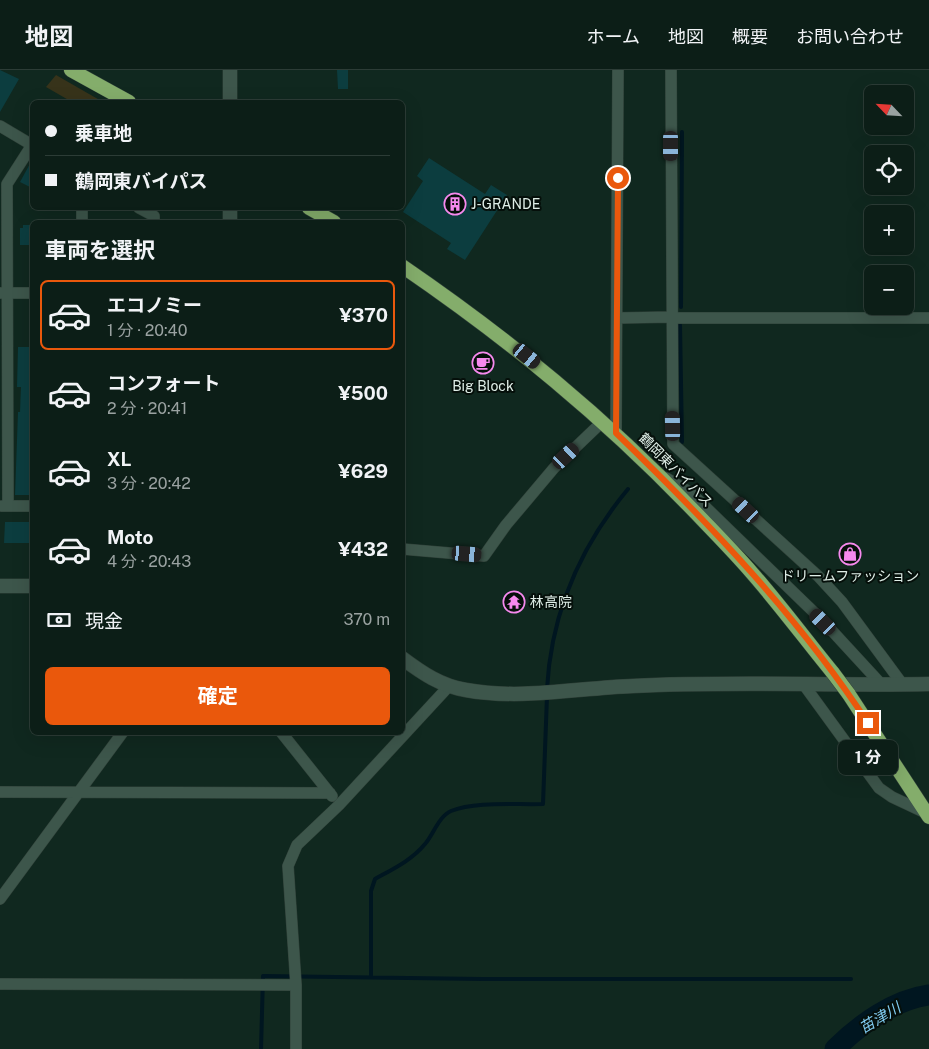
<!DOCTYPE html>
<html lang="ja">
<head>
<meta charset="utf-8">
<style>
  body { margin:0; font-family:"Public Sans","Noto Sans JP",sans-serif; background:#152720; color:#f1f3f6; height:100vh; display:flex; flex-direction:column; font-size:19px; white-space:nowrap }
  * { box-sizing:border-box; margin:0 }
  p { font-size:16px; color:#9aa2a1 }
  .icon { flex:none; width:28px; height:28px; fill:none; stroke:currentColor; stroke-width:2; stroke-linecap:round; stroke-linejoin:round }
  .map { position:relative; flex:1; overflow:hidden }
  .sheet { position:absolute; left:30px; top:150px; width:375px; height:515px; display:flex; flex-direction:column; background:#0c1e17; border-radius:8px; box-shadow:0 5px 20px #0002,0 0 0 1px #2c3c36 }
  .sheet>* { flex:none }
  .guide { position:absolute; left:30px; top:30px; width:375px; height:110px; border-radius:8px; box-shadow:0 5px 20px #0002,0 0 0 1px #2c3c36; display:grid; align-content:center; height:110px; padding:0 15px; background:#0c1e17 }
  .needle { width:32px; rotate:295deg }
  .fabs { position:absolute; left:864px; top:15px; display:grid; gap:10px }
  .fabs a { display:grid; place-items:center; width:50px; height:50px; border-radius:8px; background:#0c1e17; box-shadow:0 5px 20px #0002,0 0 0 1px #2c3c36; font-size:25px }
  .end { position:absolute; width:22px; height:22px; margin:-11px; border:6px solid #ea580c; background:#fff; box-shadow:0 0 0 2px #fff }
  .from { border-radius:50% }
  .bubble { position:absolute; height:35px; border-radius:8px; background:#0c1e17; box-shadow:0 5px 20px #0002,0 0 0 1px #2c3c36; font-size:16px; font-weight:700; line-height:35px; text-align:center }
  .car { position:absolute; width:15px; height:30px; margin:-15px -8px; border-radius:6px; box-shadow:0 0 4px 1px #0007; background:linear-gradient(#222 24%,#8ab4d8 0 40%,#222 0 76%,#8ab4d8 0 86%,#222 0) }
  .guide b { display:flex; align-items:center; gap:18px; height:48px; font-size:19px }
  .guide b+b { border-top:1px solid #2c3c36 }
  .guide i { width:12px; height:12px; background:#f1f3f6 }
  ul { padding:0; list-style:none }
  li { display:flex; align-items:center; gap:15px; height:70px; margin:0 10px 8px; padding:0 5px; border:2px solid transparent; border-radius:8px }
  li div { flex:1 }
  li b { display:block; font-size:19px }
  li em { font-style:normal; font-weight:700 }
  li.active { border-color:#ea580c }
  li>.icon { width:45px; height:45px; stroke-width:1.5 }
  h2 { padding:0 15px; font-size:22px; line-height:60px }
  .pay { display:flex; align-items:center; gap:12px; height:55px; padding:0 15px; font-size:19px }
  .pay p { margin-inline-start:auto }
  .primary-button { display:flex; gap:10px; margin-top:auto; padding:10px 15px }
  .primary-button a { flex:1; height:58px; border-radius:8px; background:#ea580c; color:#fff; font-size:20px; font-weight:700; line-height:58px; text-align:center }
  header { display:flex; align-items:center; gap:30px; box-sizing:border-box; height:70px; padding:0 25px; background:#0c1e17; border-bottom:1px solid #2c3c36 }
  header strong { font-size:24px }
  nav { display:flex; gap:28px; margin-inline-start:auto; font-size:18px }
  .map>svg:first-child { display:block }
  .green { fill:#37331a }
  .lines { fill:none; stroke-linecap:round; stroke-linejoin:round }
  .stream { stroke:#001620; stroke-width:4 }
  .river { stroke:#001620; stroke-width:21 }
  .building { fill:#0c3d3f }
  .minor-casing { stroke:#31423a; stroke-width:12 }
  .tertiary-casing { stroke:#31423a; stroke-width:15 }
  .trunk-casing { stroke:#31423a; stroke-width:15 }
  .minor { stroke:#3d564b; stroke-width:11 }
  .tertiary { stroke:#3d564b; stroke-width:14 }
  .trunk { stroke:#84ad6b; stroke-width:14 }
  .trunk-bridge-casing { stroke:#31423a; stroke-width:15; stroke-linecap:butt }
  .trunk-bridge { stroke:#84ad6b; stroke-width:14 }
  .route { stroke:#ea580c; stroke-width:6 }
  .labels { text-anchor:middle; stroke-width:4; stroke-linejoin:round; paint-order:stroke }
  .poi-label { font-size:14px; fill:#dfeee7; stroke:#050f0a; text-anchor:start }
  .street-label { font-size:14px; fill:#dfeee7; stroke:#050f0a }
  .water-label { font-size:15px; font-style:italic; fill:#80ccf2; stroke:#050f0a }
</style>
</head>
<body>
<header>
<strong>地図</strong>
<nav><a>ホーム</a><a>地図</a><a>概要</a><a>お問い合わせ</a></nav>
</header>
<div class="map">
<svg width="929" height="979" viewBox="0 0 929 979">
  <rect width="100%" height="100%" fill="#10281f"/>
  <path class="green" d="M56 5 103 32H72L46 17Z"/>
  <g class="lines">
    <path class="stream" d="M681 237 682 62
      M680 255 682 372
      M547 619C551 544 580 477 628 419
      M371 906V821L375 809C393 799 412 790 425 774 433 765 439 746 451 741 475 731 516 735 543 734L547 626
      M261 979 263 906 481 909H851"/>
    <path class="river" d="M835 979C860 954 894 930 929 925"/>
  </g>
  <path class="building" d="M0 0 19 9 0 42Z
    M337 0H348V19H338Z
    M429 88 485 124 491 115 507 125 465 190 447 179 451 173 403 142 423 111 417 106Z
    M32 90V118L20 112Z
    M23 155H32V175H20V158H23Z
    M18 277H32L31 425H15L18 342H20L21 317H17Z
    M5 452H32V473H4Z"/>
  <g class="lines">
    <g class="minor-casing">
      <path id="minor" d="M671 0 673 374 818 506 842 532 903 615
        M0 56 32 75
        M139 138 154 146V152
        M82 152V138
        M0 223H32
        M617 248 671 247
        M671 248H929
        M616 363 618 0
        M666 408 691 423 823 551 881 614
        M2 436H32
        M8 436 7 114 32 75
        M402 479 484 486 506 455 554 398 603 351
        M804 615 879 718 892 727 926 743
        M281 662 332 726
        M0 722 330 723
        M0 829 123 662
        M0 914 296 915
        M296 979V915L288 796 297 775 339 735 449 616"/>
    </g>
    <g class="tertiary-casing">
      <path id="tertiary" d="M230 32V0
        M230 138V152
        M0 516H32
        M402 588C422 603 441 616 466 620 521 630 577 618 633 616 731 611 830 616 929 614"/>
    </g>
    <g class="trunk-casing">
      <path id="trunk" d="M71 0 129 32
        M309 138 334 152
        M402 196C510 270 604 347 695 442 714 462 734 482 752 503 780 535 806 570 833 603
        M848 623 929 747"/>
    </g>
    <use href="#minor" class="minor"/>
    <use href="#tertiary" class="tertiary"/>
    <use href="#trunk" class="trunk"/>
    <g class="trunk-bridge-casing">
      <path id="trunk-bridge" d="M833 603 848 623"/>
    </g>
    <use href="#trunk-bridge" class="trunk-bridge"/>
  </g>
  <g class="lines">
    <path class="route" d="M618 108 616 363C708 452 798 546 868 653"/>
  </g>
  <defs>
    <g id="building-ring" transform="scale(1.125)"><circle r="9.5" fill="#050f0a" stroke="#f689ee" stroke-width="1.5"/><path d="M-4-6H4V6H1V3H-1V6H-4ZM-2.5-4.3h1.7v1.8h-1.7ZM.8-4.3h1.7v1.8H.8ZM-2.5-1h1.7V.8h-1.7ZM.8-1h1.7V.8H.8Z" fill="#f689ee"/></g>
    <g id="cafe-ring" transform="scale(1.125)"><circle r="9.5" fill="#050f0a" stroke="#f689ee" stroke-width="1.5"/><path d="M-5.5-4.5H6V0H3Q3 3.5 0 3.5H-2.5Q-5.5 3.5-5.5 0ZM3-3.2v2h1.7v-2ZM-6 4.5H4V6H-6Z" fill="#f689ee"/></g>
    <g id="shop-ring" transform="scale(1.125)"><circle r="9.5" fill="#050f0a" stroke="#f689ee" stroke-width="1.5"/><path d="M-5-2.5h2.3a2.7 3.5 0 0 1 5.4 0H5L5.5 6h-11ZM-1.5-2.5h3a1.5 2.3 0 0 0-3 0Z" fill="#f689ee"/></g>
    <g id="temple-ring" transform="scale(1.125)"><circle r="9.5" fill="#050f0a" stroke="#f689ee" stroke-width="1.5"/><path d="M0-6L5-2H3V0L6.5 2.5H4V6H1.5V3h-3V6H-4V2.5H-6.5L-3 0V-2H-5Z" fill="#f689ee"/></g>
  </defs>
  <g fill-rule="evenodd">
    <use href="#building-ring" x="455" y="134"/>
    <use href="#cafe-ring" x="483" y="293"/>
    <use href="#shop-ring" x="850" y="484"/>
    <use href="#temple-ring" x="514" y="532"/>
  </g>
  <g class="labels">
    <g class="poi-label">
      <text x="471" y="139">J-GRANDE</text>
      <text x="483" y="321" text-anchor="middle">Big Block</text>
      <text x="850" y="511" text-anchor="middle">ドリームファッション</text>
      <text x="530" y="537">林高院</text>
    </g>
    <g class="street-label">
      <text transform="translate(676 400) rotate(45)" y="5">鶴岡東バイパス</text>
    </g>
    <g class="water-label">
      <text transform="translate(880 948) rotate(-31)" y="5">苗津川</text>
    </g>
  </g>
</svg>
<div class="fabs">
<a><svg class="needle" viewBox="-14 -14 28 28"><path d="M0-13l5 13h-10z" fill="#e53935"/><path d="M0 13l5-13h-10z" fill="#9aa2a1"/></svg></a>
<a><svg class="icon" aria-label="locate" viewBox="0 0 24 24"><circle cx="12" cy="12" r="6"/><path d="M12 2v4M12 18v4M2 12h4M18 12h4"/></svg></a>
<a>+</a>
<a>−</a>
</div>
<i class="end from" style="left:618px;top:108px"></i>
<i class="end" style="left:868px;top:653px"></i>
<div class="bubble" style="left:838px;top:670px;width:60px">1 分</div>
<i class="car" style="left:671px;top:76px;rotate:180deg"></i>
<i class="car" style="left:527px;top:286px;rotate:129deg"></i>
<i class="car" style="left:673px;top:356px;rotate:359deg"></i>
<i class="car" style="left:566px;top:386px;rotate:47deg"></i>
<i class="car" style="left:746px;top:440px;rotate:313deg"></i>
<i class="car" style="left:467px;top:484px;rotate:95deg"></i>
<i class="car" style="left:823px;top:552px;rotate:315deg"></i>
<div class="guide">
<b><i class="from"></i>乗車地</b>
<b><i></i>鶴岡東バイパス</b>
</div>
<section class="sheet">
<h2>車両を選択</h2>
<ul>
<li class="active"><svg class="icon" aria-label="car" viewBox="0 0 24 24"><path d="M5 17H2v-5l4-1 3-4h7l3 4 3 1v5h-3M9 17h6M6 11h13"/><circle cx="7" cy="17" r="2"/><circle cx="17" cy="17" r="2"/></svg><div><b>エコノミー</b><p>1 分 · 20:40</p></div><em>¥370</em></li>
<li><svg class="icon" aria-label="car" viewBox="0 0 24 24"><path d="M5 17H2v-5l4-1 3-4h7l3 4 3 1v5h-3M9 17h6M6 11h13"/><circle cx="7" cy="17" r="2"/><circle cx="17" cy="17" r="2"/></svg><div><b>コンフォート</b><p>2 分 · 20:41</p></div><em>¥500</em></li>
<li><svg class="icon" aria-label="car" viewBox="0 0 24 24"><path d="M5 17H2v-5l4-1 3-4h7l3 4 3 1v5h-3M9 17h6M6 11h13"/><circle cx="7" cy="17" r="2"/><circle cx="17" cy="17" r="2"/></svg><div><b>XL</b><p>3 分 · 20:42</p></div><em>¥629</em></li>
<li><svg class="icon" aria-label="car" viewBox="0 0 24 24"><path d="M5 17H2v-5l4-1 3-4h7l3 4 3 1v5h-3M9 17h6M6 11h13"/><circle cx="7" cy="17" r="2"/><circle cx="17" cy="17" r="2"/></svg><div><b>Moto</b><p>4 分 · 20:43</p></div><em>¥432</em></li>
</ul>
<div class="pay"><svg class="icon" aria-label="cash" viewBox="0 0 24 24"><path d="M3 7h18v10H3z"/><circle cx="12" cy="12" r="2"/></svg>現金<p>370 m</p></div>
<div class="primary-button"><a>確定</a></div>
</section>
</div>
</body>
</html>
